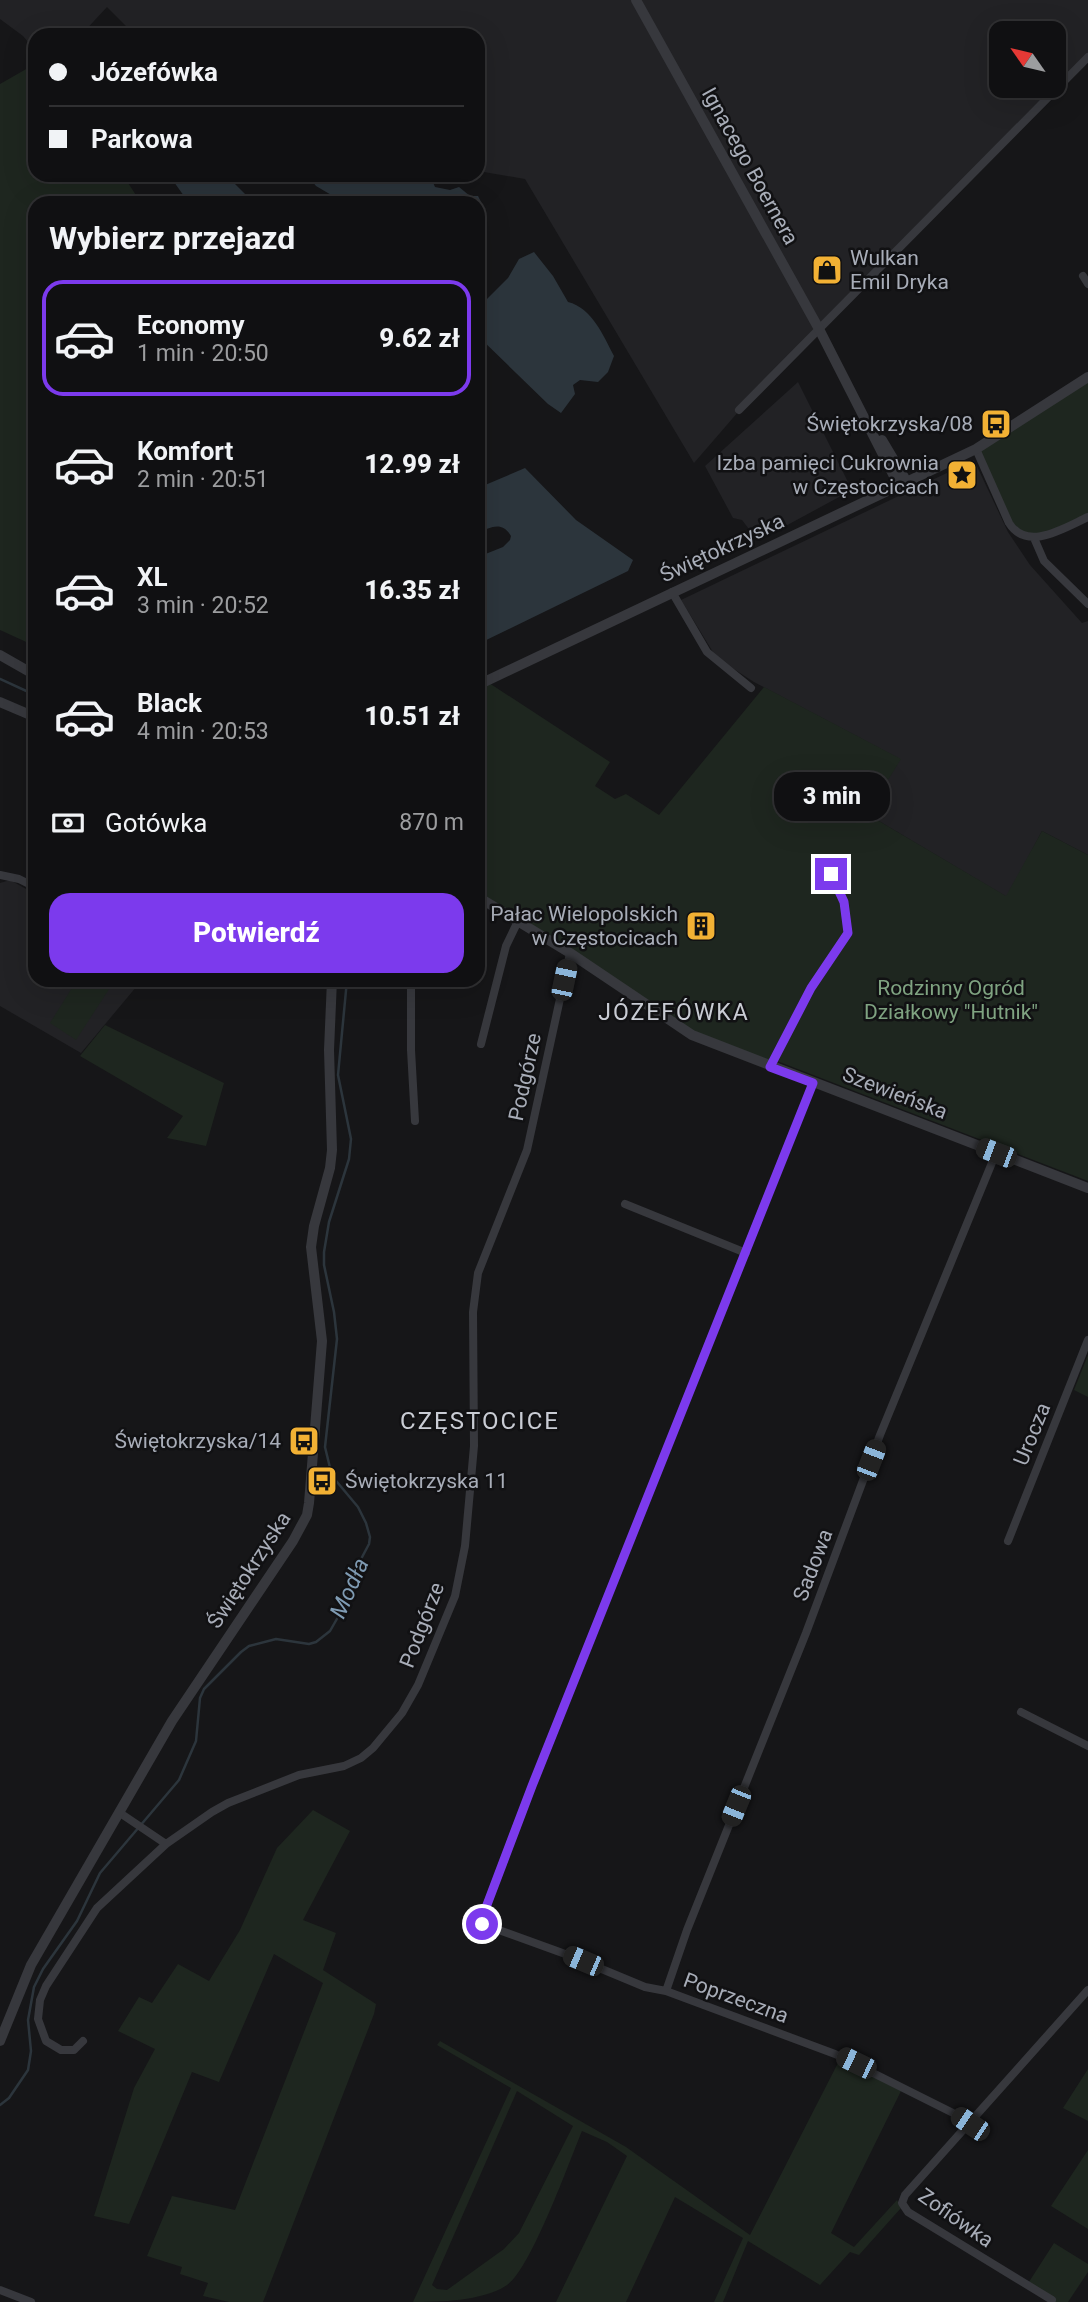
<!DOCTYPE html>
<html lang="pl">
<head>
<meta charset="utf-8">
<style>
  body { margin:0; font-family:Roboto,sans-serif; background:#19191b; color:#f1f3f6; height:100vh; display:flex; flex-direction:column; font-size:26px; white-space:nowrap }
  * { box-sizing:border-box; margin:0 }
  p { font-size:23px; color:#9c9d9f }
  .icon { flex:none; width:38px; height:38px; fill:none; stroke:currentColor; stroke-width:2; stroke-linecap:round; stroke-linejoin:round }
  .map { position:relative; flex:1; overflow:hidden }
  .side { position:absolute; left:28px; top:196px; width:457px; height:791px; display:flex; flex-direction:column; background:#101012; border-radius:21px; box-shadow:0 7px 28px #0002,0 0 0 2px #303032 }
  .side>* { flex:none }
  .guide { position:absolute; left:28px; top:28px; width:457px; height:154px; border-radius:21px; box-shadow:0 7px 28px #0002,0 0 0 2px #303032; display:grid; align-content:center; height:154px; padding:0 21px; background:#101012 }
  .needle { width:46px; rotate:304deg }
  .buttons { position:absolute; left:989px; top:21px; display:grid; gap:14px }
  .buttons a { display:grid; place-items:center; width:77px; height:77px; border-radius:14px; background:#101012; box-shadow:0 7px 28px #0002,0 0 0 2px #303032; font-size:35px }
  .end { position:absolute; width:32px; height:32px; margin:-16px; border:9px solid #7c3aed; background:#fff; box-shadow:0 0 0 4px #fff }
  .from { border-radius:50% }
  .bubble { position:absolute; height:49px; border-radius:21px; background:#101012; box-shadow:0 7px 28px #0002,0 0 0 2px #303032; font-size:23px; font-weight:800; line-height:49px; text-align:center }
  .car { position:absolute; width:21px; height:42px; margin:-21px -10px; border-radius:9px; box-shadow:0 0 5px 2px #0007; background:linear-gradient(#222 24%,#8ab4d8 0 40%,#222 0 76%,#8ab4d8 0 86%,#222 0) }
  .guide b { display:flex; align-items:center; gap:24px; height:66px; font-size:26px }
  .guide b+b { border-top:2px solid #303032 }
  .guide i { width:18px; height:18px; background:#f1f3f6 }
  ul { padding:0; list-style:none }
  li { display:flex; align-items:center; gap:21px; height:116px; margin:0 14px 10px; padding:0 7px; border:4px solid transparent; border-radius:21px }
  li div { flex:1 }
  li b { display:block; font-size:26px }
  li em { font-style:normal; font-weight:800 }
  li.active { border-color:#7c3aed }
  li>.icon { width:63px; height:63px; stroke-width:1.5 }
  h2 { padding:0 21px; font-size:32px; line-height:84px }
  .pay { display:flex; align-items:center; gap:18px; height:77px; padding:0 21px; font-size:26px }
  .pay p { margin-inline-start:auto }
  .primary-button { display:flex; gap:14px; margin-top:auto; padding:14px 21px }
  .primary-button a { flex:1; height:80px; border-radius:21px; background:#7c3aed; color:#fff; font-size:28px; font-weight:800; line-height:80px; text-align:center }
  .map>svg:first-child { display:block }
  .built { fill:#222225; fill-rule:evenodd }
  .green { fill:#1e261f; fill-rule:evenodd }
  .water { fill:#2c353c }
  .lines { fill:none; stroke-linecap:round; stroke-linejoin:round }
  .stream { stroke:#2c353c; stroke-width:2.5 }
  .minor { stroke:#37383d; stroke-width:8 }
  .tertiary { stroke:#37383d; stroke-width:10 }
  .route { stroke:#7c3aed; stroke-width:9 }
  .labels { text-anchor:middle; stroke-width:5; stroke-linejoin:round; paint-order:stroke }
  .street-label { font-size:21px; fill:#a8adb8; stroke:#111113 }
  .poi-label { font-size:21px; fill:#a8adb8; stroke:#111113; text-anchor:end }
  .park-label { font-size:21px; fill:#7fa381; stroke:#111113 }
  .neighbourhood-label { font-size:23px; letter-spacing:2px; fill:#c9ccd4; stroke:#111113 }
  .water-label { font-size:23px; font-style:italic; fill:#7f9bb3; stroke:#111113 }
  .quarter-label { font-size:24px; letter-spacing:2px; fill:#c9ccd4; stroke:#111113 }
</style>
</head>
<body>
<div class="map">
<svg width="1088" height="2302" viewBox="0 0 1088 2302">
  <rect width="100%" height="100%" fill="#161618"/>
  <path class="built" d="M0 0H1088V57L745 404 694 463 525 179 478 171V35H135L107 7 81 35H35V50L23 36 0 19ZM1001 33H1054V86H1001Z
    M798 382 852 490 758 541 742 520 733 518 705 466Z
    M974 460 1008 532 1030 565 1082 623 1088 621V855L1042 831 1007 897 867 814 900 759 754 682 723 662 713 652 681 600Z
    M10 880 35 894V980H142L81 1053 0 1006V883Z"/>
  <path class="green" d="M35 64V175H123L141 203H35V646L0 630V84Z
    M1088 377V517L1045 536 1013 530 976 449Z
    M486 681 610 762 595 786 615 799 626 794 659 815 764 687 901 759 867 814 1006 896 1042 831 1088 855V1181L777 1061 811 988 770 1067 692 1035 478 897V685Z
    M77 980H115L76 1040 50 1023Z
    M105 1025 224 1083 206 1146 167 1138 183 1116 80 1056Z
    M1088 1355V1397L1074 1390Z
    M313 1810 350 1831 303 1920 336 1933 323 1970 376 2004 374 2014 263 2302H229L203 2296 208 2283 180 2274 182 2267 147 2256 172 2196 235 2210 323 1983 274 1954 219 2082 192 2072 129 2224 94 2216 134 2088 155 2049 118 2031 139 1997 152 2003 178 1964 209 1981 240 1930 277 1848Z
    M440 2041 626 2147 750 2235 840 2059 901 2091 831 2233 854 2247 897 2200 901 2208 859 2255 850 2252 820 2285 748 2241 723 2302H714L743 2238 675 2197 626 2302H556L627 2156 607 2142 582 2131C569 2162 531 2269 507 2285 484 2301 440 2302 413 2302L511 2088 437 2045ZM517 2091 573 2126 519 2233 504 2249 447 2290 437 2289 432 2285Z
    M1088 2069V2121L1063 2108Z
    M1088 2150V2229L1051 2206Z
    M1054 2243 1088 2264V2272L1068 2302H1055L1027 2285Z"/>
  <path class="water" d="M169 175H226L254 203H189Z
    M307 175H430L435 187 450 190 459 187 470 196H478L481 202 478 205V203H345L316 186Z
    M534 252 553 276 568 302C592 308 603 335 614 356L608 372 598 382 580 380 573 385 575 394 561 413 548 404 478 336V308L508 278 519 259Z
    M525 468 576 520 633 560 628 571 478 644V557L503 547 510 540 511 536C502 521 491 527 478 533V488Z"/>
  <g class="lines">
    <path class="stream" d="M0 679 35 695
      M0 2105 9 2098 28 2070 31 2051 28 2020 34 1987 43 1969 77 1921 100 1873 179 1780 196 1741 200 1698 204 1689 241 1652 249 1646 276 1639 309 1644 316 1642 330 1631 342 1610 351 1578 369 1544 370 1537 366 1523 358 1507 332 1476 325 1447 337 1339 334 1312 324 1265V1252L329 1222 349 1159 351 1139 338 1075 347 980"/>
    <path class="minor" d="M1083 276 1088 284
      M739 410 1088 57
      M976 449 1009 523C1027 552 1064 528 1088 517
      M1034 538 1044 561 1088 604
      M672 592 707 652 751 688
      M0 875 19 879 35 887
      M411 980V1050L415 1121
      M481 1044 506 946 518 921
      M770 1067 811 988 848 933 844 902 831 874
      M813 1083 532 1786 485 1910 482 1924 568 1955 645 1987 666 1991 835 2054 953 2113 970 2125
      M625 1204 746 1253
      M1008 1541 1088 1340
      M1021 1712 1088 1746
      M120 1813 166 1844
      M666 1991 687 1930 806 1633 880 1435 996 1153
      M83 2041 74 2050H61L46 2041 38 2019 40 2000 46 1986 97 1908 166 1844 212 1812 228 1803 299 1775 344 1766 361 1758 373 1748 402 1713 418 1685 455 1596 465 1546 474 1446 473 1312 478 1273 527 1150 570 953
      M0 2290 31 2302
      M1052 2300 908 2212 902 2203 905 2195 1088 1990"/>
    <path class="tertiary" d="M636 0 819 329 899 486
      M882 440 907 482
      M0 655 35 675
      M478 685 976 449 1088 377
      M0 702 35 717
      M478 897 570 953 692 1035 1088 1188
      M0 2041 31 1965 172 1721 293 1541 307 1515 309 1503 322 1341 311 1247 314 1226 330 1168 332 1150 329 1050 332 980"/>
  </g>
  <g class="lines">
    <path class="route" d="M482 1924 485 1910 532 1786 813 1083 770 1067 811 988 848 933 844 902 831 874"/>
  </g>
  <defs>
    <g id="shop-square" transform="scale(1.575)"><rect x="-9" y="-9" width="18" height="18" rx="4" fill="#f2b134" stroke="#111113"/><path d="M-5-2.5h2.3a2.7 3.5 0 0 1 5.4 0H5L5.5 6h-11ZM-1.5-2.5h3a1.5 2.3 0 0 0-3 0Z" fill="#111"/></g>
    <g id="bus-square" transform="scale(1.575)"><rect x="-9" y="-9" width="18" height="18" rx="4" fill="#f2b134" stroke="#111113"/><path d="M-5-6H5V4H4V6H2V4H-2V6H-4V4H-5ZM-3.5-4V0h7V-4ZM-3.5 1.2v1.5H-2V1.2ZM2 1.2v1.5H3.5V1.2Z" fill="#111"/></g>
    <g id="sight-square" transform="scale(1.575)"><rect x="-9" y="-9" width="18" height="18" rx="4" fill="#f2b134" stroke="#111113"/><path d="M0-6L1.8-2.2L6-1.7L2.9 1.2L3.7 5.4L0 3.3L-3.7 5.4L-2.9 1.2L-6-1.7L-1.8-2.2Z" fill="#111"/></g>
    <g id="building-square" transform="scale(1.575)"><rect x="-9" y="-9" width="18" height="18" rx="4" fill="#f2b134" stroke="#111113"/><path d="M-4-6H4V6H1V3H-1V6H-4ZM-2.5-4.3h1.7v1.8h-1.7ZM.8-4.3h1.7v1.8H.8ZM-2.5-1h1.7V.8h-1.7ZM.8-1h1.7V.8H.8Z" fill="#111"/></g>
  </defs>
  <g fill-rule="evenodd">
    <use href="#shop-square" x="827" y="270"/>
    <use href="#bus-square" x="996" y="424"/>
    <use href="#sight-square" x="962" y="475"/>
    <use href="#building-square" x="701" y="926"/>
    <use href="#bus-square" x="304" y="1441"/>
    <use href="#bus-square" x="322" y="1481"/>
  </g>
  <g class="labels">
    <g class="street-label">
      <text transform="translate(750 166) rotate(61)" y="7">Ignacego Boernera</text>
      <text transform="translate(722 548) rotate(-25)" y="7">Świętokrzyska</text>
      <text transform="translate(525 1077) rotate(-78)" y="7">Podgórze</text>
      <text transform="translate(895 1093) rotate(21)" y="7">Szewieńska</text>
      <text transform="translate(1032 1434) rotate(-68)" y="7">Urocza</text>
      <text transform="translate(813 1565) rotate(-69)" y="7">Sadowa</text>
      <text transform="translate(249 1570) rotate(-57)" y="7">Świętokrzyska</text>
      <text transform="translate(422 1625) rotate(-69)" y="7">Podgórze</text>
      <text transform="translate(736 1998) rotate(20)" y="7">Poprzeczna</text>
      <text transform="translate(956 2218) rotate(35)" y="7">Zofiówka</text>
    </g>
    <g class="poi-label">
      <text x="850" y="265" text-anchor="start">Wulkan<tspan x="850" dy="24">Emil Dryka</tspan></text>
      <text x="973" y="431">Świętokrzyska/08</text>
      <text x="939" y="470">Izba pamięci Cukrownia<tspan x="939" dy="24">w Częstocicach</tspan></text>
      <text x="678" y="921">Pałac Wielopolskich<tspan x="678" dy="24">w Częstocicach</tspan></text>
      <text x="281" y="1448">Świętokrzyska/14</text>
      <text x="345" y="1488" text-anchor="start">Świętokrzyska 11</text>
    </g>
    <g class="park-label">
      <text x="951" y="995">Rodzinny Ogród<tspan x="951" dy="24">Działkowy "Hutnik"</tspan></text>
    </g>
    <g class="neighbourhood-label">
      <text x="674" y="1020">JÓZEFÓWKA</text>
    </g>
    <g class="water-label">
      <text transform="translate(349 1588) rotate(-66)" y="8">Modła</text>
    </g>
    <g class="quarter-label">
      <text x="480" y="1429">CZĘSTOCICE</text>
    </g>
  </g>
</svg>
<div class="buttons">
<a><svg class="needle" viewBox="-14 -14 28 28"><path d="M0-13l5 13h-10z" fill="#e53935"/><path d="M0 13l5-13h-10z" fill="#9c9d9f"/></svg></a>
</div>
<i class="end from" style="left:482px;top:1924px"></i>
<i class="end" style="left:831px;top:874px"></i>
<div class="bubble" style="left:774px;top:772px;width:116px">3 min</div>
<i class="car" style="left:564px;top:980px;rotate:12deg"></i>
<i class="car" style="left:996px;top:1153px;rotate:291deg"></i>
<i class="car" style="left:871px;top:1460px;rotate:21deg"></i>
<i class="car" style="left:736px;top:1806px;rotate:202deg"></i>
<i class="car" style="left:583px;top:1961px;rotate:293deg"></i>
<i class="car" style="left:856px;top:2063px;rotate:296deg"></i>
<i class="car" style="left:970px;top:2124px;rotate:304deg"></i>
<div class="guide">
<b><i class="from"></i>Józefówka</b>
<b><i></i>Parkowa</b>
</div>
<section class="side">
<h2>Wybierz przejazd</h2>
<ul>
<li class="active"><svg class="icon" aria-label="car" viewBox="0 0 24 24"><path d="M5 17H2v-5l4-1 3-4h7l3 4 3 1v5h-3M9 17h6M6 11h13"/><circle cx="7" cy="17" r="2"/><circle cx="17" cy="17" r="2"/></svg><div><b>Economy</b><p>1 min · 20:50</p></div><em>9.62 zł</em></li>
<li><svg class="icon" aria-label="car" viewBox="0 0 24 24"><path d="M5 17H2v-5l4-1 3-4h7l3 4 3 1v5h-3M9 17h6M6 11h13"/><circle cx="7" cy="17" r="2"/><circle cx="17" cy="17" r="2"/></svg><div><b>Komfort</b><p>2 min · 20:51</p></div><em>12.99 zł</em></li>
<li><svg class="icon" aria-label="car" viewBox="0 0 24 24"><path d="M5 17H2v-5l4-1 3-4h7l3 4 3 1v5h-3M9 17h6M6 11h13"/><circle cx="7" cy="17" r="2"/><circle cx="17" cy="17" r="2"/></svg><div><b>XL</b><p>3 min · 20:52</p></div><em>16.35 zł</em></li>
<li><svg class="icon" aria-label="car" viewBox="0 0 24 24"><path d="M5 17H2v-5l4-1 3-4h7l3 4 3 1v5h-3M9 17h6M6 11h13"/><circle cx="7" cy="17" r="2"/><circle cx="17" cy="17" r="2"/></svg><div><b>Black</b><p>4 min · 20:53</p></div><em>10.51 zł</em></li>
</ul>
<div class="pay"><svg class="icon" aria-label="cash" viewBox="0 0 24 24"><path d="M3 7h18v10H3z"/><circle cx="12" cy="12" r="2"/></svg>Gotówka<p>870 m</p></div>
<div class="primary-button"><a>Potwierdź</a></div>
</section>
</div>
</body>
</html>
